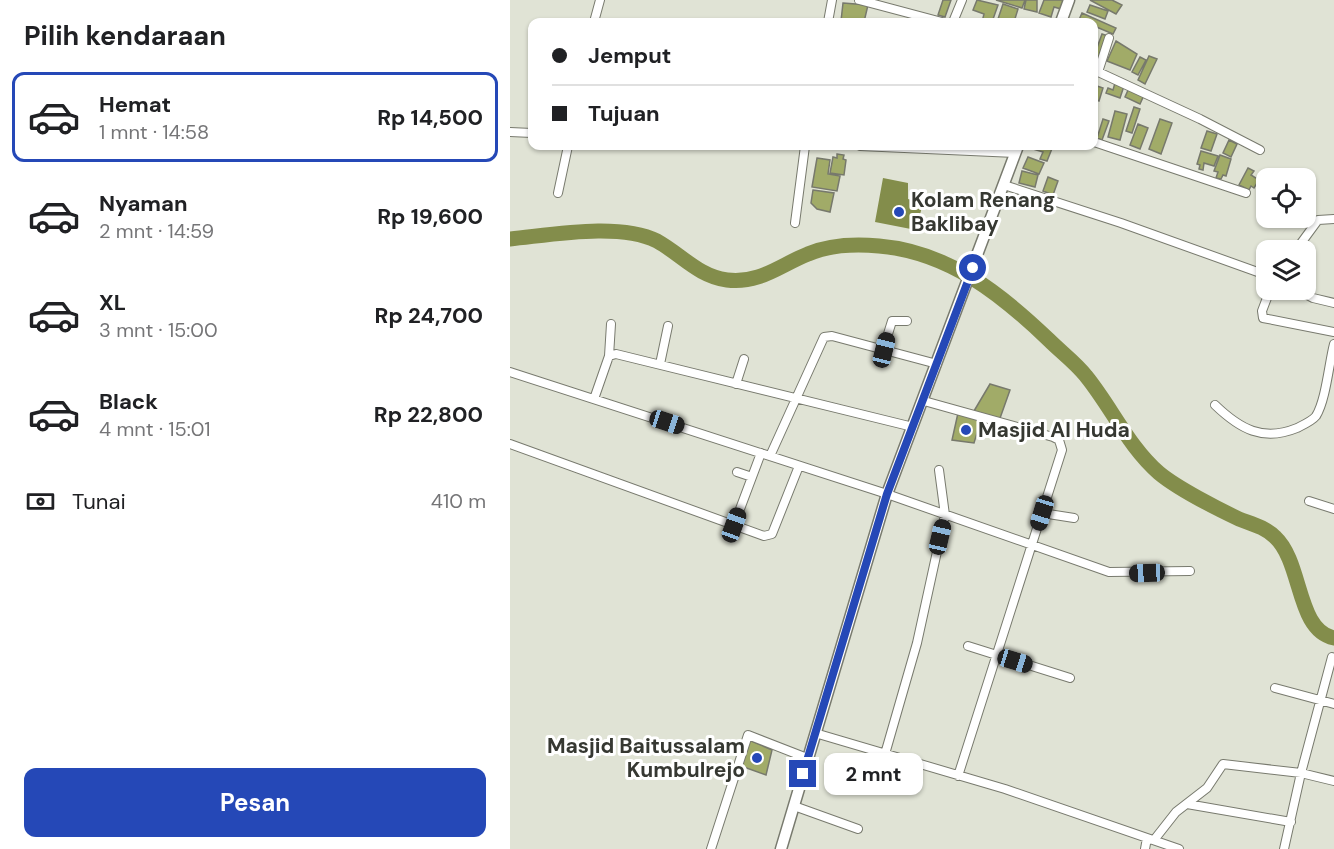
<!DOCTYPE html>
<html lang="id">
<head>
<meta charset="utf-8">
<style>
  body { margin:0; font-family:"DM Sans",sans-serif; background:#f6f6f6; color:#202124; height:100vh; display:flex; flex-direction:column; font-size:22px; white-space:nowrap }
  * { box-sizing:border-box; margin:0 }
  p { font-size:20px; color:#757577 }
  .icon { flex:none; width:33px; height:33px; fill:none; stroke:currentColor; stroke-width:2; stroke-linecap:round; stroke-linejoin:round }
  .map { position:relative; flex:1; overflow:hidden }
  .details { display:flex; flex-direction:column; background:#fff; width:510px }
  .details>* { flex:none }
  .top-card { position:absolute; left:18px; top:18px; width:570px; height:132px; border-radius:12px; box-shadow:0 2px 4px #0004; display:grid; align-content:center; height:132px; padding:0 24px; background:#fff }
  .fabs { position:absolute; left:746px; top:168px; display:grid; gap:12px }
  .fabs a { display:grid; place-items:center; width:60px; height:60px; border-radius:12px; background:#fff; box-shadow:0 2px 4px #0004; font-size:30px }
  .end { position:absolute; width:27px; height:27px; margin:-14px; border:8px solid #2548b7; background:#fff; box-shadow:0 0 0 3px #fff }
  .from { border-radius:50% }
  .bubble { position:absolute; height:42px; border-radius:12px; background:#fff; box-shadow:0 2px 4px #0004; font-size:20px; font-weight:700; line-height:42px; text-align:center }
  .car { position:absolute; width:18px; height:36px; margin:-18px -9px; border-radius:8px; box-shadow:0 0 4px 2px #0007; background:linear-gradient(#222 24%,#8ab4d8 0 40%,#222 0 76%,#8ab4d8 0 86%,#222 0) }
  .top-card b { display:flex; align-items:center; gap:21px; height:57px; font-size:22px }
  .top-card b+b { border-top:2px solid #e0e0e0 }
  .top-card i { width:15px; height:15px; background:#202124 }
  ul { padding:0; list-style:none }
  li { display:flex; align-items:center; gap:18px; height:90px; margin:0 12px 9px; padding:0 12px; border:3px solid transparent; border-radius:12px }
  li div { flex:1 }
  li b { display:block; font-size:22px }
  li em { font-style:normal; font-weight:700 }
  li.on { border-color:#2548b7 }
  li>.icon { width:54px; height:54px; stroke-width:1.5 }
  h2 { padding:0 24px; font-size:27px; line-height:72px }
  .pay { display:flex; align-items:center; gap:15px; height:66px; padding:0 24px; font-size:22px }
  .pay p { margin-inline-start:auto }
  .cta { display:flex; gap:12px; margin-top:auto; padding:12px 24px }
  .cta a { flex:1; height:69px; border-radius:12px; background:#2548b7; color:#fff; font-size:24px; font-weight:700; line-height:69px; text-align:center }
  main { display:flex; flex:1; min-height:0 }
  .map>svg:first-child { display:block }
  .water { fill:#838d4b }
  .lines { fill:none; stroke-linecap:round; stroke-linejoin:round }
  .river { stroke:#838d4b; stroke-width:15 }
  .building { fill:#a1ab68; stroke:#77796c; stroke-width:1.5 }
  .minor-casing { stroke:#787a6e; stroke-width:10 }
  .major-casing { stroke:#787a6e; stroke-width:13 }
  .minor { stroke:#fff; stroke-width:8 }
  .major { stroke:#fff; stroke-width:10 }
  .route { stroke:#2548b7; stroke-width:8 }
  .poi-dot { fill:#2548b7; stroke:#fff; stroke-width:2 }
  .labels { text-anchor:middle; stroke-width:6; stroke-linejoin:round; paint-order:stroke }
  .poi-label { font-size:21px; font-weight:bold; fill:#363832; stroke:#fff; text-anchor:start }
</style>
</head>
<body>
<main>
<section class="details">
<h2>Pilih kendaraan</h2>
<ul>
<li class="on"><svg class="icon" aria-label="car" viewBox="0 0 24 24"><path d="M5 17H2v-5l4-1 3-4h7l3 4 3 1v5h-3M9 17h6M6 11h13"/><circle cx="7" cy="17" r="2"/><circle cx="17" cy="17" r="2"/></svg><div><b>Hemat</b><p>1 mnt · 14:58</p></div><em>Rp 14,500</em></li>
<li><svg class="icon" aria-label="car" viewBox="0 0 24 24"><path d="M5 17H2v-5l4-1 3-4h7l3 4 3 1v5h-3M9 17h6M6 11h13"/><circle cx="7" cy="17" r="2"/><circle cx="17" cy="17" r="2"/></svg><div><b>Nyaman</b><p>2 mnt · 14:59</p></div><em>Rp 19,600</em></li>
<li><svg class="icon" aria-label="car" viewBox="0 0 24 24"><path d="M5 17H2v-5l4-1 3-4h7l3 4 3 1v5h-3M9 17h6M6 11h13"/><circle cx="7" cy="17" r="2"/><circle cx="17" cy="17" r="2"/></svg><div><b>XL</b><p>3 mnt · 15:00</p></div><em>Rp 24,700</em></li>
<li><svg class="icon" aria-label="car" viewBox="0 0 24 24"><path d="M5 17H2v-5l4-1 3-4h7l3 4 3 1v5h-3M9 17h6M6 11h13"/><circle cx="7" cy="17" r="2"/><circle cx="17" cy="17" r="2"/></svg><div><b>Black</b><p>4 mnt · 15:01</p></div><em>Rp 22,800</em></li>
</ul>
<div class="pay"><svg class="icon" aria-label="cash" viewBox="0 0 24 24"><path d="M3 7h18v10H3z"/><circle cx="12" cy="12" r="2"/></svg>Tunai<p>410 m</p></div>
<div class="cta"><a>Pesan</a></div>
</section>
<div class="map">
<svg width="824" height="849" viewBox="0 0 824 849">
  <rect width="100%" height="100%" fill="#e0e3d5"/>
  <path class="water" d="M373 178 398 183V199L413 203 406 230 365 222Z"/>
  <g class="lines">
    <path class="river" d="M0 239C41 235 109 222 147 241 172 255 188 276 217 280 250 284 270 265 298 254 319 245 347 244 369 246 439 252 491 294 539 340 551 352 566 363 576 376 602 408 618 446 649 473 667 488 708 509 729 519 742 524 755 527 765 537 793 563 786 630 824 638"/>
  </g>
  <path class="building" d="M433 0H441L435 17 428 15Z
    M467 0 488 5 482 22H472L474 14 463 10Z
    M486 0H515L512 8Z
    M516 0H527V12L514 9Z
    M534 0H555L551 9 544 7 541 17 529 13Z
    M580 0H602L612 5 606 14Z
    M333 3 358 5 354 22 331 21Z
    M493 4 508 9 504 22H487Z
    M580 5 598 11 595 19 577 12Z
    M572 13 606 28 603 34 584 26V22L569 20Z
    M592 34 598 36 587 63 584 62V56Z
    M606 41 627 54 620 70 597 61Z
    M639 56 647 59 635 84 628 80Z
    M630 57 636 60 628 75 622 72Z
    M605 83 614 86 610 98 596 93 598 88 603 90Z
    M584 85 593 88 589 101 584 99Z
    M619 88 634 95 630 104 615 97Z
    M624 107 630 109 622 133 616 131Z
    M605 111 617 114 610 140 598 137Z
    M593 119 599 121 592 140 587 138Z
    M650 119 662 123 651 154 639 149Z
    M628 124 638 128 630 149 620 145Z
    M697 131 707 134 701 151 691 148Z
    M719 140 727 144 721 157 713 153Z
    M524 146H543L537 161 530 159 533 152 523 149Z
    M691 151 708 156 704 166 694 163 693 170 689 169 690 165 687 164Z
    M327 154 334 155 333 159 336 160 334 175 320 173 323 157 327 158Z
    M710 155 721 159 716 176 713 175 711 179 706 178 708 172 704 171Z
    M518 157 534 163 529 174 513 168Z
    M307 158 320 160 318 174 330 176 327 191 302 187Z
    M738 168 744 171 741 175 749 180 744 188 741 186 739 190 729 185Z
    M512 171 528 175 525 187 509 183Z
    M538 177 548 181 543 195 533 191Z
    M303 190 324 193 320 212 307 209 301 203Z
    M480 384 500 390 489 421 464 411Z
    M448 413 471 420 464 443 442 440Z
    M239 740 262 750 256 775 231 766Z"/>
  <g class="lines">
    <g class="minor-casing">
      <path id="minor" d="M349 0 432 22
        M84 22 90 0
        M318 22 322 0
        M443 22 452 0
        M584 70 690 119 750 150
        M588 72 599 38
        M0 132 22 133
        M584 142 736 193
        M350 146 505 153
        M494 185 611 223 756 275
        M48 193 58 146
        M285 223 295 146
        M786 250 808 220 824 219
        M760 290 752 311 753 318 824 332
        M788 290 803 298 824 303
        M373 350 382 321H397
        M99 356 101 324
        M150 364 158 326
        M0 372 377 494 599 572 680 571
        M226 384 234 359
        M84 399 99 356 106 354 403 427
        M414 401 543 437 549 440 552 450 448 776
        M705 405C730 429 753 442 787 428 793 425 802 421 806 416 816 400 819 363 824 344
        M0 444 254 536 262 534 289 466
        M260 456 314 337 322 336 427 364
        M227 472 242 477
        M799 501 824 509
        M532 513 564 518
        M224 525 251 453
        M458 646 560 678
        M765 688 824 704
        M305 733 495 789 669 849
        M375 754 407 643 435 515 429 470
        M677 804 781 822
        M284 806 348 829
        M644 840 666 812 697 788 713 764 791 773 824 781
        M201 849 238 735 297 758
        M635 849 637 838
        M774 849 791 773 822 657"/>
    </g>
    <g class="major-casing">
      <path id="major" d="M551 22 559 0
        M271 849 377 494 508 146"/>
    </g>
    <use href="#minor" class="minor"/>
    <use href="#major" class="major"/>
  </g>
  <g class="lines">
    <path class="route" d="M293 774 377 494 463 268"/>
  </g>
  <g class="poi-dot">
    <circle cx="389" cy="212" r="6"/>
    <circle cx="456" cy="430" r="6"/>
    <circle cx="247" cy="758" r="6"/>
  </g>
  <g class="labels">
    <g class="poi-label">
      <text x="401" y="207">Kolam Renang<tspan x="401" dy="24">Baklibay</tspan></text>
      <text x="468" y="437">Masjid Al Huda</text>
      <text x="235" y="753" text-anchor="end">Masjid Baitussalam<tspan x="235" dy="24">Kumbulrejo</tspan></text>
    </g>
  </g>
</svg>
<div class="fabs">
<a><svg class="icon" aria-label="locate" viewBox="0 0 24 24"><circle cx="12" cy="12" r="6"/><path d="M12 2v4M12 18v4M2 12h4M18 12h4"/></svg></a>
<a><svg class="icon" aria-label="layers" viewBox="0 0 24 24"><path d="M12 4l9 5-9 5-9-5zM3 14l9 5 9-5"/></svg></a>
</div>
<i class="end from" style="left:463px;top:268px"></i>
<i class="end" style="left:293px;top:774px"></i>
<div class="bubble" style="left:314px;top:753px;width:99px">2 mnt</div>
<i class="car" style="left:374px;top:350px;rotate:14deg"></i>
<i class="car" style="left:157px;top:422px;rotate:108deg"></i>
<i class="car" style="left:532px;top:513px;rotate:197deg"></i>
<i class="car" style="left:224px;top:525px;rotate:20deg"></i>
<i class="car" style="left:430px;top:537px;rotate:13deg"></i>
<i class="car" style="left:637px;top:573px;rotate:268deg"></i>
<i class="car" style="left:505px;top:661px;rotate:107deg"></i>
<div class="top-card">
<b><i class="from"></i>Jemput</b>
<b><i></i>Tujuan</b>
</div>
</div>
</main>
</body>
</html>
